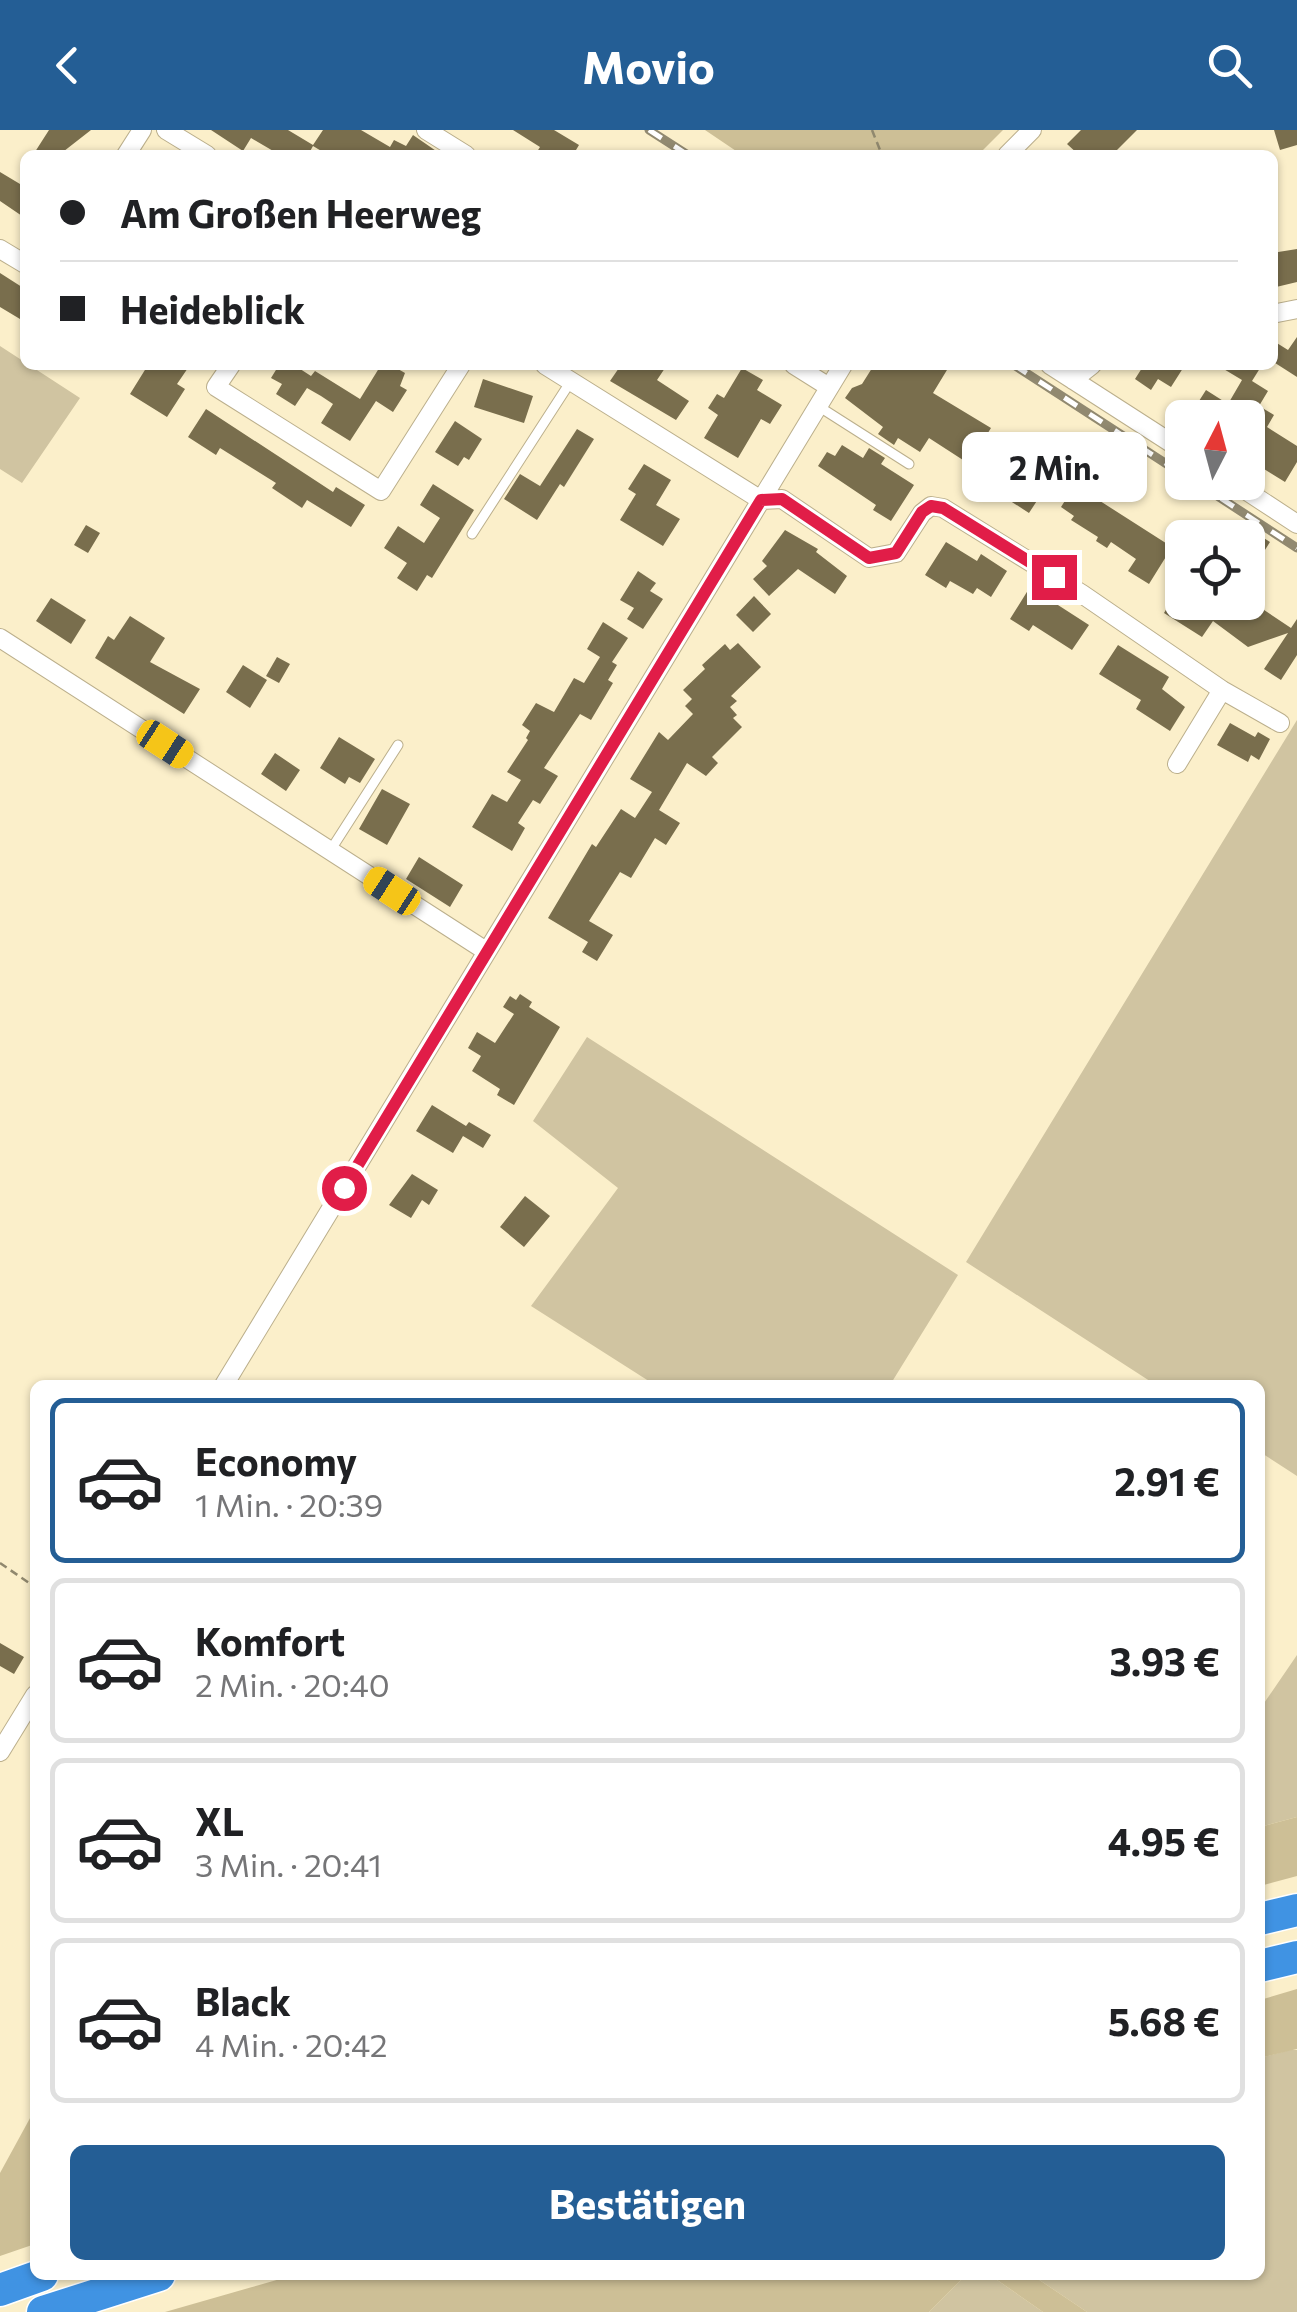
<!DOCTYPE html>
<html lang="de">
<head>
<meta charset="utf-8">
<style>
  body { margin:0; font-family:Commissioner,sans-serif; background:#f2f2f2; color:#202124; height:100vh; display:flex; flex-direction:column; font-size:38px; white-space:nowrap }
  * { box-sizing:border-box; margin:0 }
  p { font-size:32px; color:#757577 }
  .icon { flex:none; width:55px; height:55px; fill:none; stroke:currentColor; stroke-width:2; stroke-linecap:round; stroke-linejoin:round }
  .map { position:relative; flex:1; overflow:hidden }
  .drawer { position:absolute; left:30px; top:1250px; width:1235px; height:900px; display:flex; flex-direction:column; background:#fff; border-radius:15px; box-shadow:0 2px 8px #0004 }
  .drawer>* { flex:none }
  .hud { position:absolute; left:20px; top:20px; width:1258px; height:220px; border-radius:15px; box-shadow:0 2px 8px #0004; display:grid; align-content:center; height:220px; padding:0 40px; background:#fff }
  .needle { width:65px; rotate:6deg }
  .fabs { position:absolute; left:1165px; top:270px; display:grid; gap:20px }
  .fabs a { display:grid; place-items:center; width:100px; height:100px; border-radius:15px; background:#fff; box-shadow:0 2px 8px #0004; font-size:50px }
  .end { position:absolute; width:45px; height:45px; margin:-22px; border:12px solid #e11d48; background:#fff; box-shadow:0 0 0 5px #fff }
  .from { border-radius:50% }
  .bubble { position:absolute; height:70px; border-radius:15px; background:#fff; box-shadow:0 2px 8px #0004; font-size:32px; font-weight:700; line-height:70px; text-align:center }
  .car { position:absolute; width:30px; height:60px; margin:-30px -15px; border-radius:12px; box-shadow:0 0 8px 2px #0007; background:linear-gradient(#f5c518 24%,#345 0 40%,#f5c518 0 76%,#345 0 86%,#f5c518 0) }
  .hud b { display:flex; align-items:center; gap:35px; height:95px; font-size:38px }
  .hud b+b { border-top:2px solid #e0e0e0 }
  .hud i { width:25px; height:25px; background:#202124 }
  ul { padding:18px 0 0; list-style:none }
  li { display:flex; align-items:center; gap:30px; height:165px; margin:0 20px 15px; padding:0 20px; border:5px solid #e0e0e0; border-radius:15px }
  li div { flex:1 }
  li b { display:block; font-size:38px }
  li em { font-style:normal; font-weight:700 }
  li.on { border-color:#245e95 }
  li>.icon { width:90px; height:90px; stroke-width:1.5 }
  .button { display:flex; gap:20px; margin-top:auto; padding:20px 40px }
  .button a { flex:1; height:115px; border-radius:15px; background:#245e95; color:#fff; font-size:40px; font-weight:700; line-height:115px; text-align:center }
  header { display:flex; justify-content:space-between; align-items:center; height:130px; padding:0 40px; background:#245e95; color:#fff; font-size:45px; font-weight:700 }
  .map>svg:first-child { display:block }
  .green { fill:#d0c4a1 }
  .forest { fill:#cdbf96 }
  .building { fill:#796e4d }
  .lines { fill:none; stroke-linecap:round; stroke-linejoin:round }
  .lane-casing { stroke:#bbaf8c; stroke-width:11 }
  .street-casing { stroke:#bbaf8c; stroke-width:20 }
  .highway-casing { stroke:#fff; stroke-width:35 }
  .path { stroke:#90886e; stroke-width:2.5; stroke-dasharray:8 5; stroke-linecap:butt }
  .lane { stroke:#fff; stroke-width:9 }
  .street { stroke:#fff; stroke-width:18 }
  .highway { stroke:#4093e3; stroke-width:32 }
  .rail-casing { stroke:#918970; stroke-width:9 }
  .rail { stroke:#fff; stroke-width:5; stroke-dasharray:15; stroke-linecap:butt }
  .route { stroke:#e11d48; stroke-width:12 }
</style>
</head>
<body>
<header><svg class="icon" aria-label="back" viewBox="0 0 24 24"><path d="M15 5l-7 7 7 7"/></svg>Movio<svg class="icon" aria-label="search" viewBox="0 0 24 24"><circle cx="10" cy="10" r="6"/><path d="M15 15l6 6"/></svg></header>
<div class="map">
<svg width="1297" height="2182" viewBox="0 0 1297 2182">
  <rect width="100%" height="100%" fill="#fbefca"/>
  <path class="green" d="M0 216 80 268 22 353 0 339Z
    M1297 590V1346L1260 1322V1255H1156L966 1132Z
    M587 907 958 1145 890 1255H655L531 1176 618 1058 533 991Z
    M1297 1525V1687L1260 1697V1579Z
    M1290 1920H1297V2182H1087L1032 2145H1260V1928Z
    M966 2145H990L1043 2182H929Z"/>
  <path class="forest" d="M705 0H1003L978 25H742Z
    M1297 1687V1746L1260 1756V1697Z
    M1297 1859V1919L1260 1928V1870Z
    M35 1979V2114L0 2126V2043Z
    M294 2145H966L929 2182H165Z
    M990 2145H1032L1087 2182H1043Z"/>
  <path class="building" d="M49 0H91L59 25H33Z
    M211 0H288L313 15 323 0H361L390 17 394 10 406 16 413 5 442 25H328L313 16 308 25H280L251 8 243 21Z
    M513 0H554L579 15 573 25H535L540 17Z
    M1081 0H1137L1112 25H1079L1067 14Z
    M1274 0H1297V15L1280 20Z
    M0 42 25 57V88L0 71Z
    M1297 119V152L1272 158V123Z
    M0 143 25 159V192L0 177Z
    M1297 207V247L1272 231V210L1288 220Z
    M148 235H190L177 254 185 259 167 287 130 264Z
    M279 235H294L311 246 315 241 360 269 381 235H391L405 243 400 256 407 260 393 282 376 271 350 311 321 293 333 274 321 266 307 258 295 276 276 264 282 254 271 248Z
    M621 235H667L657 250 689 271 676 290 610 251Z
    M874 235H950L933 263 991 298 979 317 1044 360 1029 383 981 352 990 339 967 325 963 330 929 308 920 322 898 308 894 315 878 304 883 297 845 268 852 258 862 254Z
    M1137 235H1185L1171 257 1158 249 1151 260 1135 249 1142 238Z
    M1217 235H1262L1252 251 1268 261 1259 276 1274 285 1267 297 1297 316V332L1285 352 1248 329V288H1201L1192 282 1206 260 1228 274 1242 250Z
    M742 238 763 250 757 260 782 275 770 294 761 289 738 328 704 308 718 285 708 278 717 264 724 268Z
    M483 249 533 266 524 293 474 277Z
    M206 279 333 362 336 357 365 375 351 397 307 370 302 378 272 358 276 353 220 318 216 325 188 307Z
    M455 291 482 309 469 330 464 327 458 336 435 322Z
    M577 299 594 309 564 357 560 354 537 390 504 369 520 344 540 356Z
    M842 315 863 328 869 318 885 328 881 334 914 355 891 391 873 380 876 375 818 336 827 322 835 326Z
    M644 334 671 350 656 375 680 389 663 416 620 390 636 364 628 359Z
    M433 354 474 380 432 448 427 445 417 461 397 448 407 433 384 418 398 396 424 413 440 388 420 375Z
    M1075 355 1172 417 1149 454 1128 441 1136 429 1111 412 1107 418 1096 411 1098 407 1071 390 1074 386 1061 377Z
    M86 395 100 403 88 423 74 415Z
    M1248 398 1270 412 1258 431 1248 425Z
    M785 400 818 419 816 422 847 446 835 464 798 439 769 466 753 449 767 436 762 431Z
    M946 412 977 431 981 424 1007 441 991 467 977 458 973 464 950 451 946 458 925 445Z
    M638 441 656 453 650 461 663 469 643 499 627 489 634 478 620 470Z
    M1182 453V472H1252L1291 498 1297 489V525L1281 550 1264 539 1288 503 1248 517 1213 491 1202 507 1164 483Z
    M1030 457 1089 495 1072 520 1033 495 1029 501 1010 489Z
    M754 466 771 484 753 502 736 485Z
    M51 468 86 490 71 514 36 491Z
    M130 486 165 508 150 532 200 559 184 584 95 528 108 506 114 510Z
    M603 492 628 508 612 532 617 535 608 550 613 553 591 590 580 584 544 638 558 646 540 674 533 670 518 693 525 698 512 721 472 697 492 664 507 672 521 650 507 642 528 610 526 608 530 601 522 595 536 573 554 582 574 548 584 553 600 527 587 519Z
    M738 513 761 537 731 566 737 571 730 577 737 585 733 588 742 597 712 627 718 633 706 646 687 633 659 680 680 693 666 715 655 708 631 748 620 742 589 791 613 805 597 831 582 822 588 812 548 788 592 714 596 717 621 679 635 688 652 662 630 649 659 602 668 610 693 584 685 576 692 569 683 560 705 539 702 535 725 514 730 520Z
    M1118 515 1169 547 1162 559 1185 577 1170 601 1136 579 1141 570 1099 544Z
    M277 527 290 534 279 553 266 546Z
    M243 535 267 550 250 578 226 562Z
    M1230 593 1255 607 1258 602 1270 609 1259 630 1251 625 1248 632 1217 615Z
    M339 607 375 629 360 653 349 647 345 654 320 638Z
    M275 623 300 640 286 661 261 644Z
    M382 659 410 674 387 715 359 699Z
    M419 727 463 755 450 777 406 749Z
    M520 864 532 872 529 877 560 897 514 975 497 965 500 959 472 941 481 926 468 918 477 902 495 913 514 884 503 877 510 866 516 870Z
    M432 975 466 996 469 992 491 1005 483 1018 463 1006 453 1023 416 1001Z
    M412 1044 438 1060 429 1075 422 1070 411 1088 389 1075Z
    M525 1066 550 1086 524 1117 500 1097Z
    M0 1513 24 1527 14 1544 0 1536Z"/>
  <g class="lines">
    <g class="lane-casing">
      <path id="lane" d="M818 276 909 334
        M472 404 571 251
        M330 721 398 615"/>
    </g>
    <g class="street-casing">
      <path id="street" d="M166 0 207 25
        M426 0 466 25
        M126 25 142 0
        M1007 25 1032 0
        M0 119 25 134
        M1272 184 1297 179
        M231 235 216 257 381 361 461 235
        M545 235 761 370 782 369 869 428 896 423 922 383 931 376 943 378 1082 464 1222 560 1280 593
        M794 235 829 257
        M1050 235 1182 320
        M1073 250 1092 235
        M1233 352 1297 394
        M0 508 486 821
        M1177 634 1222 560
        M224 1255 843 235
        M0 1622 35 1565"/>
    </g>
    <g class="highway-casing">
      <path id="highway" d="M1260 1789 1297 1780
        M1260 1836 1297 1827
        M0 2160 42 2145
        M43 2182 159 2145"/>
    </g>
    <path class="path" d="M872 0 882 25
      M0 1433 35 1457"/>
    <use href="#lane" class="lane"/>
    <use href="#street" class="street"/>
    <use href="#highway" class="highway"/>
    <g class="rail-casing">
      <path id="rail" d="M649 0 688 25
        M1014 235 1182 344
        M1196 352 1297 418"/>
    </g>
    <use href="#rail" class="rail"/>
  </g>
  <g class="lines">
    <path class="route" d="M344 1058 761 370 782 369 869 428 896 423 922 382 931 376 943 378 1054 447"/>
  </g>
</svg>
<div class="fabs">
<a><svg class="needle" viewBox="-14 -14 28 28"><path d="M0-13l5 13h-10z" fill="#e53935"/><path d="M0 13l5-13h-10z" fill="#757577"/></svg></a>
<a><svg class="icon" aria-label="locate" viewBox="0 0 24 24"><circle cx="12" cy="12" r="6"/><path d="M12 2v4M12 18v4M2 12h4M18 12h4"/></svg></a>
</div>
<i class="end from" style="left:344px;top:1058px"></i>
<i class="end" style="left:1054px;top:447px"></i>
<div class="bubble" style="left:962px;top:302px;width:185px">2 Min.</div>
<i class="car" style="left:165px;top:614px;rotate:123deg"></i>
<i class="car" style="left:392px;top:761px;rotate:303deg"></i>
<div class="hud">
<b><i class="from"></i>Am Großen Heerweg</b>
<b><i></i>Heideblick</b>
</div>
<section class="drawer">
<ul>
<li class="on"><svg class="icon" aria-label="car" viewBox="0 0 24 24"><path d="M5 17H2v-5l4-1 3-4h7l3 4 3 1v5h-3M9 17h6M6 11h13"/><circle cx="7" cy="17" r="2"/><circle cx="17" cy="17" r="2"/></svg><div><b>Economy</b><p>1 Min. · 20:39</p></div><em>2.91 €</em></li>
<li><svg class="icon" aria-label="car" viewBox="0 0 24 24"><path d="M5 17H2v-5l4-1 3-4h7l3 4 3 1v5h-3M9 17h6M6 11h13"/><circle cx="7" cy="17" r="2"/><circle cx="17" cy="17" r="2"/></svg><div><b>Komfort</b><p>2 Min. · 20:40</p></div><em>3.93 €</em></li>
<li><svg class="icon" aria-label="car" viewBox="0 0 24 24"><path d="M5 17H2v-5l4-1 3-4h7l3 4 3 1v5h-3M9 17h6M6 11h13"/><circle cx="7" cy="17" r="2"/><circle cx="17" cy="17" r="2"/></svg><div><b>XL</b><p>3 Min. · 20:41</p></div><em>4.95 €</em></li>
<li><svg class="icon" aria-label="car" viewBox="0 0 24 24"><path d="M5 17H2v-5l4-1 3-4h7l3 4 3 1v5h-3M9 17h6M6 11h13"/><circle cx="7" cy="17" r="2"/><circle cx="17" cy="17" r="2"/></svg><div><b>Black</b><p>4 Min. · 20:42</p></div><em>5.68 €</em></li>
</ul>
<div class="button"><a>Bestätigen</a></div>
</section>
</div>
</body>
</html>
